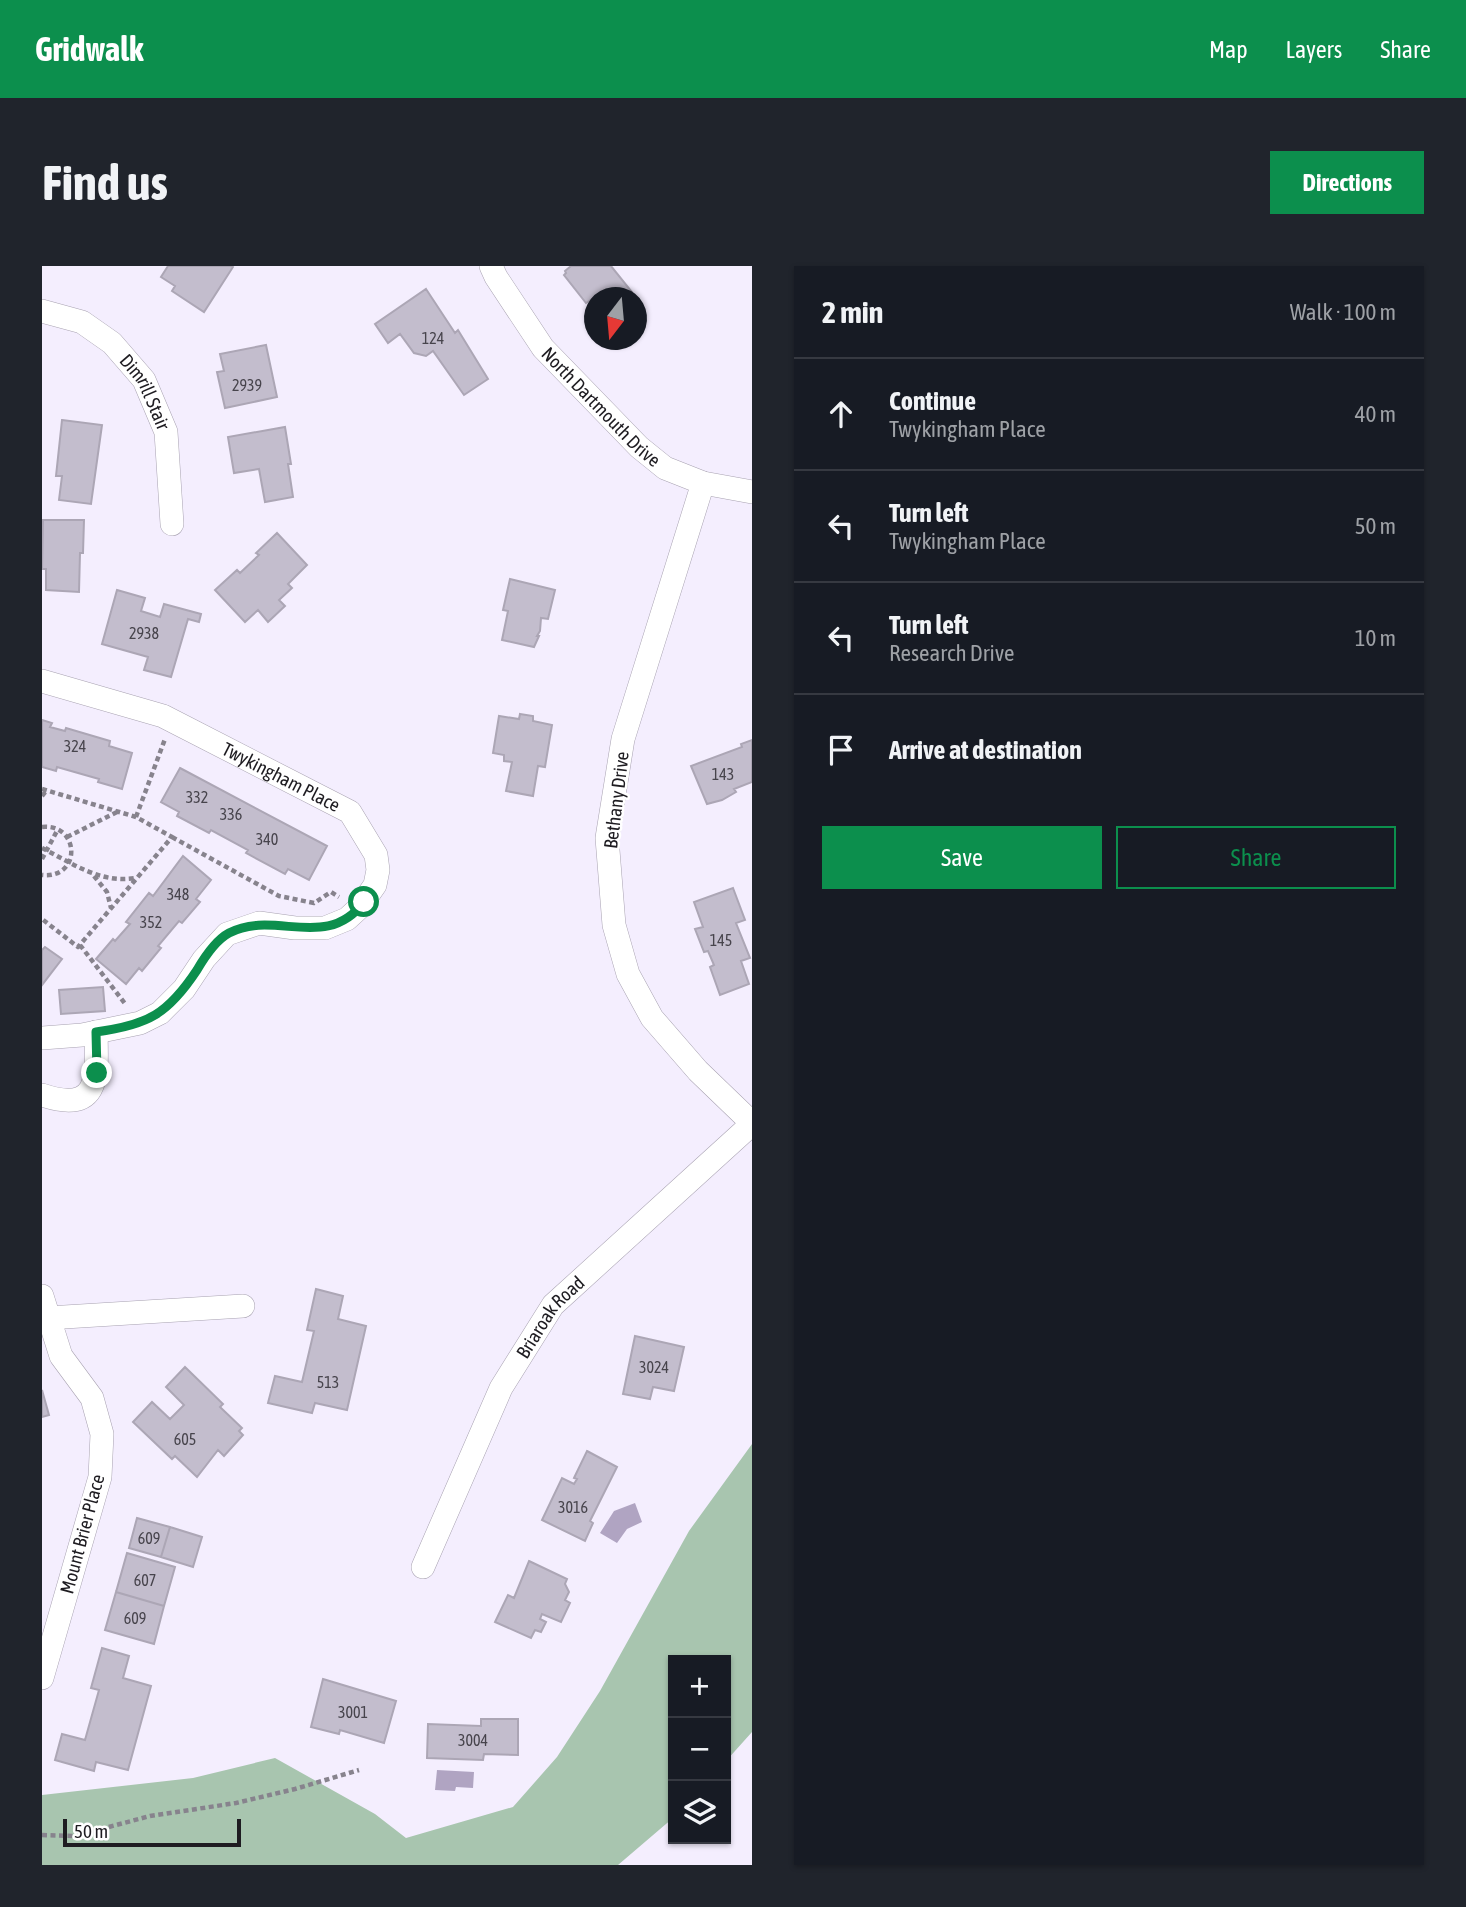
<!DOCTYPE html>
<html lang="en">
<head>
<meta charset="utf-8">
<style>
  :root { --surface:#171b24; --page:#20242c; --text:#f1f3f6; --muted:#9ea1a6; --line:#363941; --accent:#0c8f4d }
  body { margin:0; font-family:"Asap Condensed",sans-serif; background:var(--page); color:var(--text) }
  .controls { position:absolute; right:21px; bottom:21px; display:grid; overflow:hidden; border-radius:0px; box-shadow:0 2px 5px #0004 }
  .controls button { width:63px; height:63px; display:grid; place-items:center; padding:0; border:0; border-bottom:2px solid var(--line); background:var(--surface); color:var(--text); font:35px sans-serif }
  .compass { position:absolute; left:542px; top:21px; width:63px; height:63px; border-radius:50%; background:var(--surface); box-shadow:0 2px 5px #0004; rotate:196deg }
  .scale { position:absolute; left:21px; bottom:18px; width:178px; box-sizing:border-box; padding-left:7px; border:4px solid #1e1c21; border-top:0; font-size:19px; line-height:24px; white-space:nowrap; color:#1e1c21; -webkit-text-stroke:5px #fff; paint-order:stroke }
  .stop { position:absolute; width:21px; height:21px; margin:-16px; border:5px solid #0c8f4d; border-radius:50%; background:#fff }
  .stop.end { background:#0c8f4d; border-color:#fff; box-shadow:0 2px 7px #0008 }
  .list { margin:0; padding:0; list-style:none }
  h2 { display:flex; justify-content:space-between; align-items:center; height:91px; margin:0; padding:0 28px; font-size:30px }
  h2 small { font-size:23px; font-weight:400; color:var(--muted) }
  .list li { display:grid; grid-template-columns:46px 1fr auto; gap:21px; align-items:center; box-sizing:border-box; height:112px; padding:0 28px; border-top:2px solid var(--line) }
  .list b { display:block; font-size:26px; white-space:nowrap }
  .list p { margin:0; font-size:23px; white-space:nowrap; color:var(--muted) }
  .list em { font-size:23px; font-style:normal; color:var(--muted) }
  .actions { display:flex; gap:14px; padding:21px 28px }
  .actions a { flex:1; padding:16px 0; border:2px solid var(--accent); border-radius:0px; text-align:center; font-size:24px; color:var(--accent) }
  .actions .main { background:var(--accent); color:#fff }
  .icon { flex:none; width:38px; height:38px; fill:none; stroke:currentColor; stroke-width:2; stroke-linecap:round; stroke-linejoin:round }
  .map { position:relative; flex:none; width:710px; height:1599px; overflow:hidden; border-radius:0px }
  header { display:flex; align-items:center; gap:42px; box-sizing:border-box; height:98px; padding:0 35px; background:var(--accent); color:#fff }
  header strong { font-size:33px }
  nav { display:flex; gap:38px; margin-inline-start:auto; font-size:24px }
  .intro { display:flex; align-items:center; justify-content:space-between; box-sizing:border-box; height:168px; padding:0 42px }
  h1 { margin:0; font-size:49px }
  .button { padding:18px 32px; border-radius:0px; background:var(--accent); color:#fff; font-size:24px; font-weight:700 }
  main { display:flex; gap:42px; padding:0 42px }
  aside { flex:1; background:var(--surface); border-radius:0px; box-shadow:0 2px 5px #0004 }
  .map>svg:first-child { display:block }
  .forest { fill:#a8c5af }
  .water { fill:#b0a4c2 }
  .building { fill:#c3bdcd; stroke:#aca6b5; stroke-width:2 }
  .lines { fill:none; stroke-linecap:round; stroke-linejoin:round }
  .minor-casing { stroke:#a8a2b1; stroke-width:24 }
  .path { stroke:#87838d; stroke-width:4.5; stroke-dasharray:5 3.5; stroke-linecap:butt }
  .minor { stroke:#fff; stroke-width:23 }
  .route { stroke:#0c8f4d; stroke-width:9 }
  .labels { text-anchor:middle; dominant-baseline:central; stroke-width:5; stroke-linejoin:round; paint-order:stroke }
  .number-label { font-size:16px; fill:#47444c }
  .street-label { font-size:19px; fill:#1e1c21; stroke:#fff }
</style>
</head>
<body>
<header>
<strong>Gridwalk</strong>
<nav><a>Map</a><a>Layers</a><a>Share</a></nav>
</header>
<div class="intro"><h1>Find us</h1><a class="button">Directions</a></div>
<main>
<div class="map">
<svg width="710" height="1599" viewBox="0 0 710 1599">
  <rect width="100%" height="100%" fill="#f4eefe"/>
  <path class="forest" d="M710 1178V1466L684 1495V1394H631V1552L576 1599H0V1529L151 1512 233 1492 333 1548 364 1572 471 1541 515 1491 558 1425 647 1265Z"/>
  <path class="water" d="M593 1237 600 1256 585 1263 575 1277 558 1267 572 1245Z
    M395 1504 432 1506 431 1522 414 1521 413 1525 393 1524Z"/>
  <path class="building" d="M126 0H190L191 1 162 46 130 25 133 20 119 11Z
    M529 0H569L590 26 583 32H552L544 37 522 9 524 7 523 5Z
    M384 23 413 67 416 64 446 113 422 129 391 85 384 90 372 87 358 68 346 77 333 58Z
    M224 79 235 131 183 142 175 106 182 105 178 88Z
    M20 154 60 159 49 238 17 234 20 210H14Z
    M243 161 249 198H246L251 231 223 236 217 203 192 207 186 171Z
    M1 254H42L41 287H38L37 326 4 324V303H0Z
    M235 267 265 299 246 318 250 322 237 334 243 340 226 356 216 344 203 356 173 324 195 304 198 307 217 289 214 287Z
    M468 313 513 324 506 353 499 352 498 365 495 370H497L492 381 460 374 466 345 461 344Z
    M75 324 103 332 99 345 118 351 122 338 159 348 157 356 146 353 129 411 102 404 106 391 60 378Z
    M478 448 491 450V455L510 459 503 501 496 500 491 530 464 525 470 496 462 495V489L451 487 457 450 477 453Z
    M0 454 10 457 8 461 23 465 24 462 68 475 67 480 90 487 80 523 56 516 57 513 15 501 14 505 0 501Z
    M710 474V516L692 523 694 526 680 534 665 538 649 500 700 481 699 478Z
    M138 502 285 580 267 614 246 603 243 608 204 587 206 584 169 564 167 567 135 550 137 546 119 536Z
    M141 590 169 614 154 633 158 636 140 657 137 655 116 680 119 682 100 705 97 702 84 718 54 693 71 673 73 675 88 658 84 656 107 627 111 630Z
    M691 622 703 654 694 657 708 692 699 695 707 718 678 729 668 701 672 699 666 685 662 686 653 663 661 661 652 636Z
    M3 681 20 693 0 719V684Z
    M61 721 63 745 19 748 17 724Z
    M274 1023 301 1030 296 1053 324 1060 305 1144 273 1137 270 1147 226 1137 233 1110 260 1116 272 1065 265 1064Z
    M593 1070 642 1081 632 1125 611 1121 608 1133 581 1128Z
    M143 1101 181 1138 178 1141 200 1162 197 1165 201 1169 182 1190 176 1184 155 1211 133 1190 130 1193 91 1156 110 1136 128 1153 142 1139 124 1121Z
    M0 1124 7 1149 0 1151Z
    M545 1185 575 1201 548 1255 551 1257 543 1275 500 1254 520 1212 532 1218 535 1213 532 1212Z
    M95 1252 128 1261 119 1291 87 1282Z
    M128 1261 160 1271 151 1301 119 1291Z
    M85 1287 133 1301 122 1340 74 1326Z
    M487 1295 525 1313 523 1318 527 1326 523 1334 528 1337 519 1356 500 1348 498 1353 504 1356 499 1366 493 1364 489 1372 453 1356 466 1329 472 1332Z
    M74 1326 122 1340 112 1378 63 1364Z
    M60 1382 87 1390 81 1412 109 1420 86 1504 54 1496 52 1505 13 1494 20 1468 43 1474 57 1424 49 1422Z
    M281 1413 354 1435 342 1477 298 1464 297 1468 269 1461Z
    M439 1453H476V1489L442 1488 441 1494 385 1492 386 1458 439 1460Z"/>
  <g class="lines">
    <defs>
      <g id="minor">
        <path id="s1" d="M449 0 454 11 501 82 597 181 623 202 661 217 710 226"/>
        <path id="s2" d="M0 45 40 56 70 77 102 114 124 166 130 258"/>
        <path d="M661 217 581 473 565 572 572 659 586 708 610 752 656 805 710 857"/>
        <path id="s3" d="M0 415 121 450 308 546 334 589 336 604 333 619 317 642 305 653 283 662H253L217 657 185 668 162 693 142 723 118 747 98 757 40 769 0 772"/>
        <path d="M0 829C59 849 55 809 54 766"/>
        <path d="M0 1030 19 1090 50 1132 60 1168 58 1211 0 1412"/>
        <path d="M6 1052 201 1040"/>
        <path id="s4" d="M381 1301 459 1122 511 1039 710 858"/>
      </g>
    </defs>
    <use href="#minor" class="minor-casing"/>
    <path class="path" d="M0 523 94 551 130 571 36 681 0 653
      M0 530 5 524
      M94 551 123 473
      M0 561C38 557 40 613 0 609
      M25 571 75 546
      M130 571 237 630 272 637 289 626 297 631
      M0 582C30 597 58 618 94 612
      M0 593 16 563
      M52 610 65 626 69 642
      M38 679 84 739
      M0 1569 33 1570 108 1550 194 1537 253 1523 317 1504"/>
    <use href="#minor" class="minor"/>
  </g>
  <g class="lines">
    <path class="route" d="M55 807 54 766C106 759 126 748 155 704 162 692 174 674 187 667 233 643 284 686 322 636"/>
  </g>
  <g class="labels">
    <g class="number-label">
      <text x="391" y="72">124</text>
      <text x="205" y="119">2939</text>
      <text x="102" y="367">2938</text>
      <text x="33" y="480">324</text>
      <text x="681" y="508">143</text>
      <text x="155" y="531">332</text>
      <text x="189" y="548">336</text>
      <text x="225" y="573">340</text>
      <text x="136" y="628">348</text>
      <text x="109" y="656">352</text>
      <text x="679" y="674">145</text>
      <text x="612" y="1101">3024</text>
      <text x="286" y="1116">513</text>
      <text x="143" y="1173">605</text>
      <text x="531" y="1241">3016</text>
      <text x="107" y="1272">609</text>
      <text x="103" y="1314">607</text>
      <text x="93" y="1352">609</text>
      <text x="311" y="1446">3001</text>
      <text x="431" y="1474">3004</text>
    </g>
    <g class="street-label">
      <text stroke="none"><textPath href="#s2" startOffset="138">Dimrill Stair</textPath></text>
      <text stroke="none"><textPath href="#s1" startOffset="180">North Dartmouth Drive</textPath></text>
      <text stroke="none"><textPath href="#s3" startOffset="259">Twykingham Place</textPath></text>
      <text transform="translate(574 534) rotate(-83)">Bethany Drive</text>
      <text stroke="none"><textPath href="#s4" startOffset="282">Briaroak Road</textPath></text>
      <text transform="translate(40 1268) rotate(-75)">Mount Brier Place</text>
    </g>
  </g>
</svg>
<div class="controls">
<button>+</button>
<button>−</button>
<button><svg class="icon" aria-label="layers" viewBox="0 0 24 24"><path d="M12 4l9 5-9 5-9-5zM3 14l9 5 9-5"/></svg></button>
</div>
<svg class="compass" viewBox="-18 -18 36 36"><path d="M0-13l5 13h-10z" fill="#e53935"/><path d="M0 13l5-13h-10z" fill="#9ea1a6"/></svg>
<div class="scale">50 m</div>
<div class="stop" style="left:322px;top:636px"></div>
<div class="stop end" style="left:55px;top:807px"></div>
</div>
<aside>
<h2>2 min<small>Walk · 100 m</small></h2>
<ul class="list">
<li><svg class="icon" aria-label="ahead" viewBox="0 0 24 24"><path d="M12 20V5M6 11l6-6 6 6"/></svg><div><b>Continue</b><p>Twykingham Place</p></div><em>40 m</em></li>
<li><svg class="icon" aria-label="left" viewBox="0 0 24 24"><path d="M17 20v-9H6M10 6l-5 5 5 5"/></svg><div><b>Turn left</b><p>Twykingham Place</p></div><em>50 m</em></li>
<li><svg class="icon" aria-label="left" viewBox="0 0 24 24"><path d="M17 20v-9H6M10 6l-5 5 5 5"/></svg><div><b>Turn left</b><p>Research Drive</p></div><em>10 m</em></li>
<li><svg class="icon" aria-label="arrive" viewBox="0 0 24 24"><path d="M6 21V4h12l-3 4 3 4H6"/></svg><div><b>Arrive at destination</b></div></li>
</ul>
<div class="actions"><a class="main">Save</a><a>Share</a></div>
</aside>
</main>
</body>
</html>
